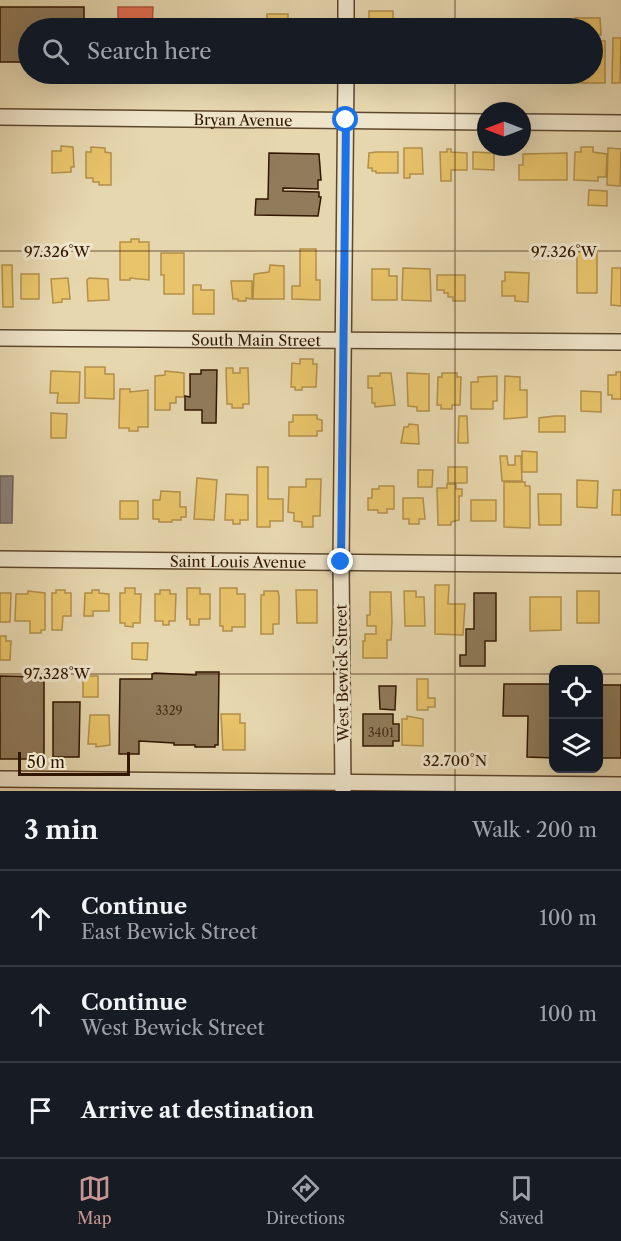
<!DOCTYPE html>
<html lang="en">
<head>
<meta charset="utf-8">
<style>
  :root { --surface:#171b24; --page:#20242c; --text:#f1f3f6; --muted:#9ea1a6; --line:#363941; --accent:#c59692 }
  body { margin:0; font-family:"Libre Caslon Text",serif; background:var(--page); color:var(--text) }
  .controls { position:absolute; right:18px; bottom:18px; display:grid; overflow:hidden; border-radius:12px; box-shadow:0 6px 24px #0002 }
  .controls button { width:54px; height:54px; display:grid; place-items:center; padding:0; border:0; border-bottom:2px solid var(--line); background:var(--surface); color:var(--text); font:30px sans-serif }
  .compass { position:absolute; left:477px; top:102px; width:54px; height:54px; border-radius:50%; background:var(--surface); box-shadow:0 6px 24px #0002; rotate:270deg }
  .scale { position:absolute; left:18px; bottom:15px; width:112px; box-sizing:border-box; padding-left:6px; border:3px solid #321700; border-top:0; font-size:16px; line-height:21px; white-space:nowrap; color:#321700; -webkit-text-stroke:4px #efe5cb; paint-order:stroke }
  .stop { position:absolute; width:18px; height:18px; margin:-14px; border:4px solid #1a73e8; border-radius:50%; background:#fff }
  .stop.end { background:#1a73e8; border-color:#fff; box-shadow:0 2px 6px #0008 }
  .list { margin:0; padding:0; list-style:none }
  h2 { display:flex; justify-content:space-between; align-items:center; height:78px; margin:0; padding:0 24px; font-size:26px }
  h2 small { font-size:20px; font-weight:400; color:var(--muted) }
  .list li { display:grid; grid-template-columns:39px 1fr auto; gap:18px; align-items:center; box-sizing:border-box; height:96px; padding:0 24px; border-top:2px solid var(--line) }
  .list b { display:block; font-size:22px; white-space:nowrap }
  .list p { margin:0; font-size:20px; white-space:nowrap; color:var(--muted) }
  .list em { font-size:20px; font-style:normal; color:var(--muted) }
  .icon { flex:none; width:33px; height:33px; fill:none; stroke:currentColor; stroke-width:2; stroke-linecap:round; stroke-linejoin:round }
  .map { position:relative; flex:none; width:621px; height:791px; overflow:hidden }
  .search { position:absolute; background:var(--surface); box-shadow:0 6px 24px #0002; left:18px; right:18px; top:18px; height:66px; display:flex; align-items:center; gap:15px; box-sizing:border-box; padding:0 21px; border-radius:33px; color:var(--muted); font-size:22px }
  .sheet { height:366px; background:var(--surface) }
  nav { display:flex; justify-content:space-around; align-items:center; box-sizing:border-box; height:84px; border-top:2px solid var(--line); background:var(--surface); font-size:16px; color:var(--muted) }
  nav a { display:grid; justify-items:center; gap:3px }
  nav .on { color:var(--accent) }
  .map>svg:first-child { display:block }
  .homes { fill:#e9c46a; stroke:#b2904a; stroke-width:1.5 }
  .shops { fill:#e76f51; stroke:#b15539; stroke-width:1.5 }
  .industry { fill:#8a817c; stroke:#706157; stroke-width:1.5 }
  .building { fill:#907b5b; stroke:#321700; stroke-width:1.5 }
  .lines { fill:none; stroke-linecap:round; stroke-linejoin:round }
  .minor-casing { stroke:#5f472c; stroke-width:18 }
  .minor { stroke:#efe5cb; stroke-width:15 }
  .route { stroke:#1a73e8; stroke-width:8 }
  .ticks { fill:none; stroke:#321700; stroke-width:1.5; stroke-opacity:0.45 }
  .labels { text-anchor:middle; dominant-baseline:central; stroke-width:6; stroke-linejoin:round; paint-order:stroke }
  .number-label { font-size:12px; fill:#4a3017 }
  .street-label { font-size:15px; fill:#321700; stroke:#efe5cb }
  .ticks-label { font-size:15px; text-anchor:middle; fill:#321700; stroke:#efe5cb; stroke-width:6; stroke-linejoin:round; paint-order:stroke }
</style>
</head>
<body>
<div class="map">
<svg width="621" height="791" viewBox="0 0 621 791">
  <rect width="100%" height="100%" fill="#e7d7af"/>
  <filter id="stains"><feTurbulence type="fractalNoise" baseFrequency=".00333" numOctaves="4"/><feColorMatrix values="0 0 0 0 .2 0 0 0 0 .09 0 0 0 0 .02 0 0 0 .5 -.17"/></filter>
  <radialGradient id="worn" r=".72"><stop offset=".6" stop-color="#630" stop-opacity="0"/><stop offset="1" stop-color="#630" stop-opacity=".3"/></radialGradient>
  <path class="homes" d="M369 11H393V21H388V28H369Z
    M267 14H288V28H267Z
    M575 18H600L601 35H592V28H575Z
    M613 38H621L620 83H612Z
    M592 41H605V83H578V74H592Z
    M193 74H218V77H210V81H201V77H193Z
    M223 74H251V79H243V82H230V78H223Z
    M258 74H285V79L258 78Z
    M299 74H320V80L298 79Z
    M439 74H468V79H446V75H439Z
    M472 74H501V79L472 80Z
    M505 74H534V79H520V76H505Z
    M547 74H569V79H547Z
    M61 146 73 147 74 167H71V172L52 173V151H61Z
    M91 147 105 148V152L111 153V185H99V182H93V178H86V152H91Z
    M581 147H593V152L607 154 606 177H598V181L574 180 575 152H581Z
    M404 148H422L423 174H410V178H404Z
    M608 148 621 149 620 186 607 185Z
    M447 149H451V152L467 153V170H451V181H441L440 152H447Z
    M376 152H398V173H376V171H372V168H368L369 153Z
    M473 152 494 153V170L473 169Z
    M567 153V180H519V165H523V154Z
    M589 190 607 191V206L588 205Z
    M131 239H139V242H149V280L130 278V280H120V242H131Z
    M300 249H316V280H320V300L292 299V286H300Z
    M577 252H597V293H577Z
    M161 253H184V294H164V275H161Z
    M2 265H12L13 307H3Z
    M270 265 284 266V299H253L254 274 269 272Z
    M403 268 430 269 431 301 402 300Z
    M612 268H621V306L611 305Z
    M372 269H389V276H397V300H372Z
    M505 272 529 273 528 302 515 301V296H502V281H505Z
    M21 274H39V299H21Z
    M437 275H465V301H453V297H448V293H444V290H437Z
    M68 278 70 299H62V302L53 303 51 279Z
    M89 278 108 279 109 300 88 301 87 280Z
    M231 281H252V299L246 298V301H238V299H233Z
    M193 285H201V290H214V314H193Z
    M300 359H313V364H317L316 387H302V390H295V387H291L292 363 300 364Z
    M85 367H105V374H114V399L85 398Z
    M226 368H233V373H240V368H248L249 404H243V408H232V404H227Z
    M51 371 80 372 79 403H57L58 393H50Z
    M165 371 184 373V397H176V403H170V410H155V376L165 375Z
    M616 372H621V399H612V395H608V375H616Z
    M380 373H391L395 405 375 407V403H372V388H368V376H380Z
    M407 373 429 374V411H417V407L408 406Z
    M442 373H457V377H461L460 405H452V409H441V405H437L438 377H442Z
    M497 376V401H493V409H471V382H478V377Z
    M505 376 520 377V390H527V417L504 419Z
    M120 389H130V392L148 390V427H138V431H129V428H119Z
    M581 391 601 392V412L581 411Z
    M51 413 67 414 66 438H51Z
    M293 415H317V419L322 420V431H317V436H289V422H293Z
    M459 416H467L468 443H458Z
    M554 416H565V432H539V418Z
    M409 424 418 425 419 444 401 443 404 427H408Z
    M522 451 537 452V472H522Z
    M500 456H507L508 465H515V456H521L522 481H502Z
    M257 467H268V499H283V521H270V527H257Z
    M448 467H467V483H448Z
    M418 470H433L432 487H418Z
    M197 478 217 480 214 520 194 519Z
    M306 479H321L320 516H313V527H302V522L294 521V513L288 512 289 487H306Z
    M577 480 598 481 597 508 577 507Z
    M504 482H525V486H530V528L504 527Z
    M447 484H456V489H462V496H459V520L451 522V525H438L437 488H447Z
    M379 486H394V509H387V513H378V510H368V498H372V489H379Z
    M613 490H621V515H612Z
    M161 491 180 492V507H186V517H181V520H172V522H159V519H153V500H160Z
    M226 494 248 495V520H240V524H233V520H225Z
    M538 494H561V525H539Z
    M403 498H423L425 519H419V524H409V519H403Z
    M471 500H496V521H471Z
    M120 501H138V519H120Z
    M435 585H449L448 604H465L463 635 435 634Z
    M125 588H135V594H141L140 623H133V627L125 626V623H120V593H125Z
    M187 588H200V594H210V619H199V625H190V619H187Z
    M220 588H237V594H245V627H232V631H223V626H220Z
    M56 590H65V593H71V616H63L62 630H52V593H56Z
    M92 590H99V593L109 594V611H93V616H84L85 593H92Z
    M160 590H170V594H176L175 621H169V625H163V621H155V594H160Z
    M296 590H317V623H297Z
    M28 591 45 593V630H41V633H30V621H15L16 594H28Z
    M264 591H278L279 596V624H273V634H261V595H264Z
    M404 591H416V597H424L425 626H405Z
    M577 591H599V623H577Z
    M370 592H391L392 622 391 640H387V658H363V641H365V634H376V626H367V615H370Z
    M0 593H11L10 622H0Z
    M530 597H561V630L530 631Z
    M0 636H6V641H11L10 660H0Z
    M132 643H148L147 660 132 659Z
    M83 676H98V697H83Z
    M417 679H428V698H435V707H428V710H417Z
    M221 714H240V723H245V750H223Z
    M90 715H109L110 745 96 747V744H88Z
    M407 716 423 719V746L402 745V719H407Z"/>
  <path class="shops" d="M118 7H153L152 28H118Z"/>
  <path class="industry" d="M0 476H13L12 523H0Z"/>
  <path class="building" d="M0 7H84V28H28V62H0Z
    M269 153 319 154 321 180H318V189L283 188V191L319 192V197H321L318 216 255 215 256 199H268Z
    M201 370H217L216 423H202V410H185V396L190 397V374H201Z
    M474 593H496V641H485V666H460V655H466V629H474Z
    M196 672H219L218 745H215V747H195V745H174V743L139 741V754H119L120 679H152V674L155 673 196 675Z
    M0 676 44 677V759H0Z
    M504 684H554V758L527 757 528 716H503Z
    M598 685H621V758H598Z
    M379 686H396L395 710 380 709Z
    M53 702H80L79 757H53Z
    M363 714H393V724H399V741H393V746H363Z"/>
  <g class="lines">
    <defs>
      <g id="minor">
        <path d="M346 28V0"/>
        <path id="s1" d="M0 117 486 122"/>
        <path d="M522 122 621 123"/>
        <path id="s2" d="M0 338 621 342"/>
        <path id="s3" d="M0 559 621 565"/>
        <path d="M0 779 621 785"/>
        <path d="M343 791 341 562 346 74"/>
      </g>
    </defs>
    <use href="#minor" class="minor-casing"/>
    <use href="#minor" class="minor"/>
  </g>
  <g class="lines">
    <path class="route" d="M341 562 346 120"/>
  </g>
  <path class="ticks" d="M455 0V28M455 74V791M0 251H621M0 674H554M598 674H621"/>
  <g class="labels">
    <g class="number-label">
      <text x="169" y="710">3329</text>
      <text x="381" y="732">3401</text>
    </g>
    <g class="street-label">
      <text stroke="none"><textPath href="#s1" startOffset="243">Bryan Avenue</textPath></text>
      <text stroke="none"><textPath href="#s2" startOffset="256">South Main Street</textPath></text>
      <text stroke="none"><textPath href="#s3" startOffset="238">Saint Louis Avenue</textPath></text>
      <text transform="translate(342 673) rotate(-91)">West Bewick Street</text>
    </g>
  </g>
  <g class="ticks-label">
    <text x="564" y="257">97.326°W</text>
    <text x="57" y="257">97.326°W</text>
    <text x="57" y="679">97.328°W</text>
    <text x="455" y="766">32.700°N</text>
  </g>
  <rect width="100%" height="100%" filter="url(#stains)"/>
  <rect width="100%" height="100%" fill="url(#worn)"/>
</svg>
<div class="controls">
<button><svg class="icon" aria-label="locate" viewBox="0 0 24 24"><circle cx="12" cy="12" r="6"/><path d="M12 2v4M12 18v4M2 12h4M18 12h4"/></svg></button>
<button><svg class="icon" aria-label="layers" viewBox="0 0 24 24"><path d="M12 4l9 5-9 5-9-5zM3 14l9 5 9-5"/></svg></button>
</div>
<svg class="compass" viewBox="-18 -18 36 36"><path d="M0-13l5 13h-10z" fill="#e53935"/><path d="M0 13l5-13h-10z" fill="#9ea1a6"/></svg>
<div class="scale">50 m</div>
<div class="stop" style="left:346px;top:120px"></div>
<div class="stop end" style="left:341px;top:562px"></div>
<div class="search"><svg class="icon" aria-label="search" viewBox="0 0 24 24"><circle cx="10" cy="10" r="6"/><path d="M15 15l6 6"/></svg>Search here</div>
</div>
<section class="sheet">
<h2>3 min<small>Walk · 200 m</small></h2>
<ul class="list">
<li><svg class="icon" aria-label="ahead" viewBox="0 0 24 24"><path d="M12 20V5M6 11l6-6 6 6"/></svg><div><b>Continue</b><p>East Bewick Street</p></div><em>100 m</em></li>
<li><svg class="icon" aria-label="ahead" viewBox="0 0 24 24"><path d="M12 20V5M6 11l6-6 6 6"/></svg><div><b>Continue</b><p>West Bewick Street</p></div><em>100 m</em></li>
<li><svg class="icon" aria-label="arrive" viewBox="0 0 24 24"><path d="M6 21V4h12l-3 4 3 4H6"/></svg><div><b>Arrive at destination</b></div></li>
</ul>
</section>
<nav>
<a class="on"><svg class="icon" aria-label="map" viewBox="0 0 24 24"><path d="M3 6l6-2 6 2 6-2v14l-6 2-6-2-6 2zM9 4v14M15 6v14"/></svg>Map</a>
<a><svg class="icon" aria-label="directions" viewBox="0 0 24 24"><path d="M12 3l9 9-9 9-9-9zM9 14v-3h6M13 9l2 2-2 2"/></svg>Directions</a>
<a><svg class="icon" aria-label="saved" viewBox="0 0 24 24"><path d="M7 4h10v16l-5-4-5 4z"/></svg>Saved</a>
</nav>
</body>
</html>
